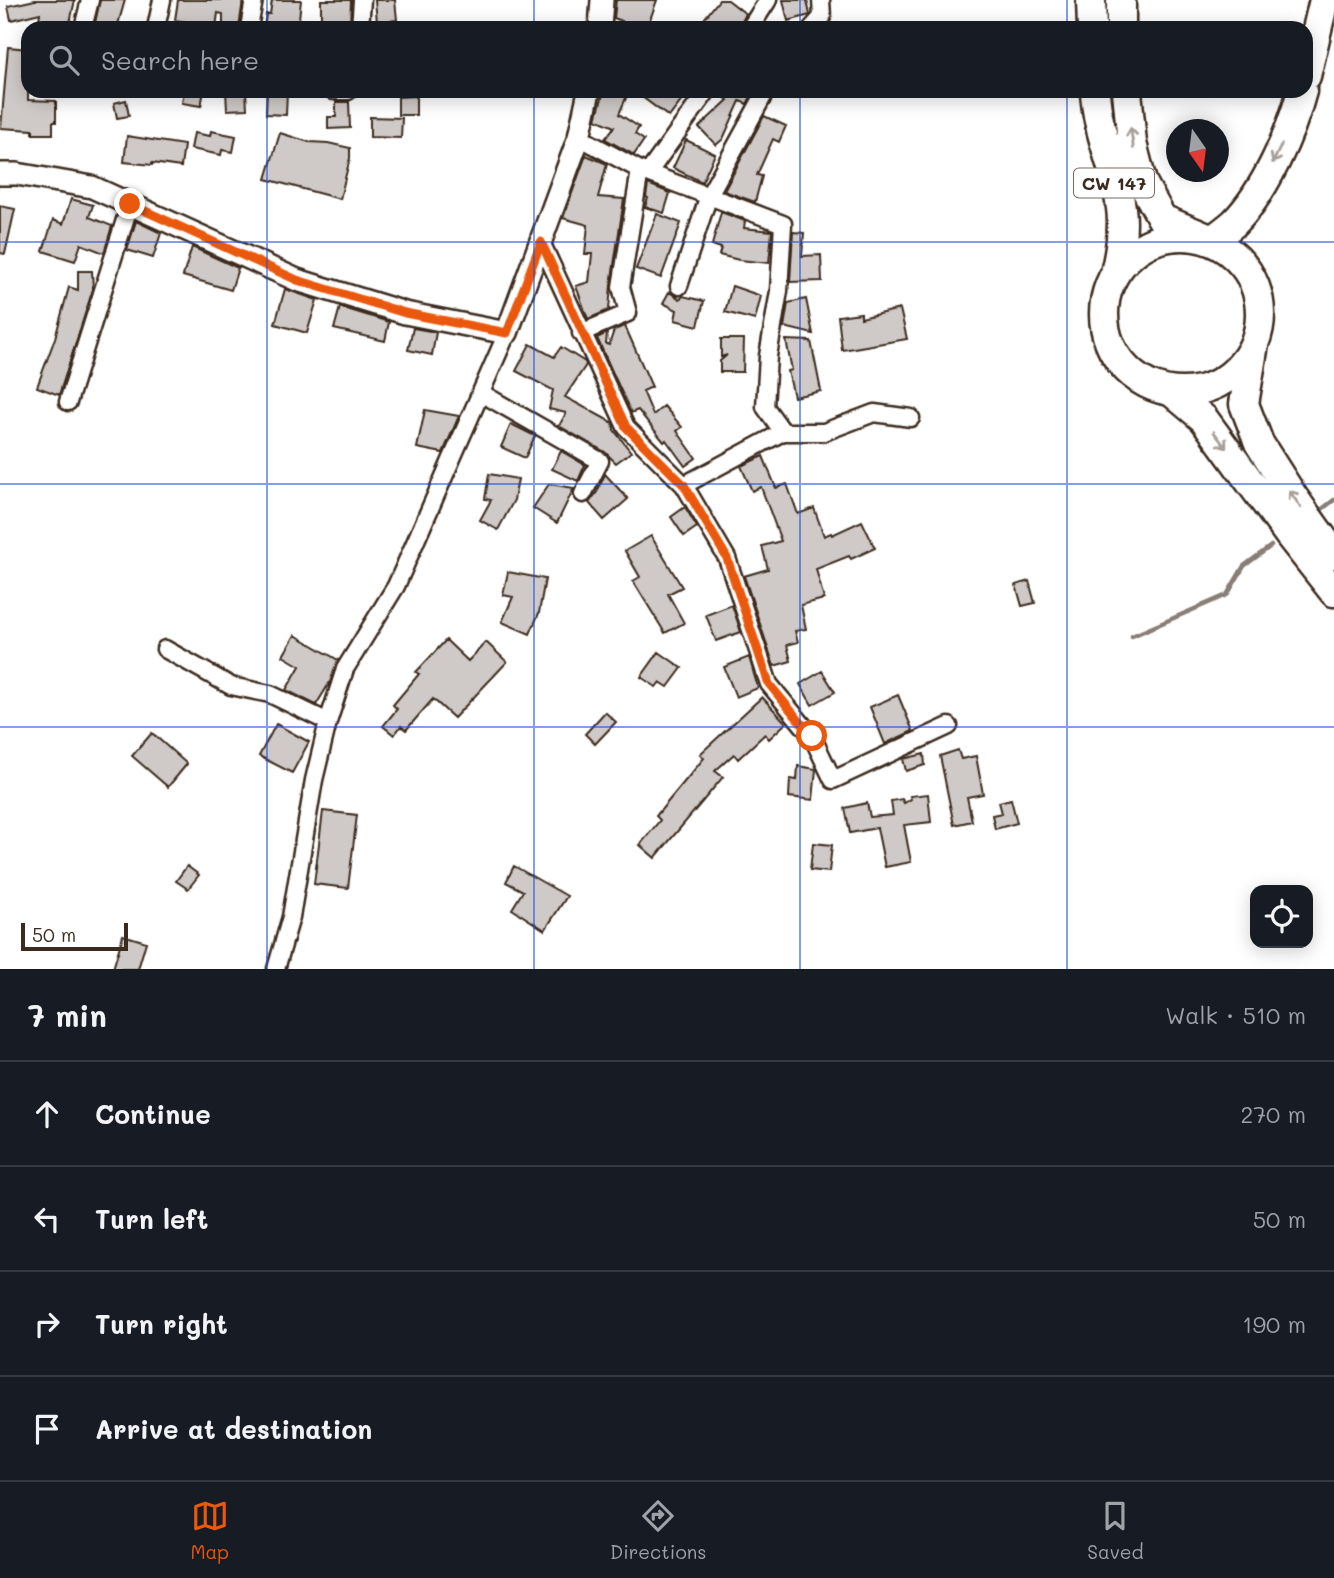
<!DOCTYPE html>
<html lang="en">
<head>
<meta charset="utf-8">
<style>
  :root { --surface:#171b24; --page:#242831; --text:#f1f3f6; --muted:#9ea1a6; --line:#363941; --accent:#ea580c }
  body { margin:0; font-family:Mali,sans-serif; background:var(--page); color:var(--text) }
  .controls { position:absolute; right:21px; bottom:21px; display:grid; overflow:hidden; border-radius:14px; box-shadow:0 4px 18px #0003 }
  .controls button { width:63px; height:63px; display:grid; place-items:center; padding:0; border:0; border-bottom:2px solid var(--line); background:var(--surface); color:var(--text); font:35px sans-serif }
  .compass { position:absolute; left:1166px; top:119px; width:63px; height:63px; border-radius:50%; background:var(--surface); box-shadow:0 4px 18px #0003; rotate:166deg }
  .scale { position:absolute; left:21px; bottom:18px; width:107px; box-sizing:border-box; padding-left:7px; border:4px solid #3b2a1e; border-top:0; font-size:19px; line-height:24px; white-space:nowrap; color:#3b2a1e; -webkit-text-stroke:5px #fff; paint-order:stroke }
  .stop { position:absolute; width:21px; height:21px; margin:-16px; border:5px solid #ea580c; border-radius:50%; background:#fff }
  .stop.end { background:#ea580c; border-color:#fff; box-shadow:0 2px 7px #0008 }
  .list { margin:0; padding:0; list-style:none }
  h2 { display:flex; justify-content:space-between; align-items:center; height:91px; margin:0; padding:0 28px; font-size:30px }
  h2 small { font-size:23px; font-weight:400; color:var(--muted) }
  .list li { display:grid; grid-template-columns:46px 1fr auto; gap:21px; align-items:center; box-sizing:border-box; height:105px; padding:0 28px; border-top:2px solid var(--line) }
  .list b { display:block; font-size:26px; white-space:nowrap }
  .list em { font-size:23px; font-style:normal; color:var(--muted) }
  .icon { flex:none; width:38px; height:38px; fill:none; stroke:currentColor; stroke-width:2; stroke-linecap:round; stroke-linejoin:round }
  .map { position:relative; flex:none; width:1334px; height:969px; overflow:hidden }
  .search { position:absolute; background:var(--surface); box-shadow:0 4px 18px #0003; left:21px; right:21px; top:21px; height:77px; display:flex; align-items:center; gap:18px; box-sizing:border-box; padding:0 24px; border-radius:21px; color:var(--muted); font-size:26px }
  .sheet { height:511px; background:var(--surface) }
  nav { display:flex; justify-content:space-around; align-items:center; box-sizing:border-box; height:98px; border-top:2px solid var(--line); background:var(--surface); font-size:19px; color:var(--muted) }
  nav a { display:grid; justify-items:center; gap:4px }
  nav .on { color:var(--accent) }
  .map>svg:first-child { display:block }
  .lines { fill:none; stroke-linecap:round; stroke-linejoin:round }
  .stream { stroke:#887e77; stroke-width:4.5 }
  .building { fill:#cfcac7; stroke:#3b2a1e; stroke-width:2 }
  .street-casing { stroke:#3b2a1e; stroke-width:21 }
  .secondary-casing { stroke:#3b2a1e; stroke-width:26 }
  .highway-casing { stroke:#3b2a1e; stroke-width:33 }
  .street { stroke:#fff; stroke-width:16 }
  .secondary { stroke:#fff; stroke-width:21 }
  .highway { stroke:#fff; stroke-width:28 }
  .oneway { stroke:#a79f9a }
  .route { stroke:#ea580c; stroke-width:9 }
  .grid { fill:none; stroke:#1d4ed8; stroke-width:2; stroke-opacity:0.55 }
  .labels { text-anchor:middle; dominant-baseline:central; stroke-width:7; stroke-linejoin:round; paint-order:stroke }
  .shield { fill:#fff; stroke:#766a62; stroke-width:2 }
  .shield-label { font-size:18px; font-weight:bold; fill:#3b2a1e }
</style>
</head>
<body>
<div class="map">
<svg width="1334" height="969" viewBox="0 0 1334 969">
  <rect width="100%" height="100%" fill="#fff"/>
  <filter id="ink" filterUnits="userSpaceOnUse"><feTurbulence type="fractalNoise" baseFrequency=".0143" numOctaves="2"/><feDisplacementMap in="SourceGraphic" scale="14" xChannelSelector="R" yChannelSelector="G"/><feConvolveMatrix kernelMatrix="1 2 1 2 8 2 1 2 1" color-interpolation-filters="sRGB"/></filter>
  <g filter="url(#ink)">
    <g class="lines">
      <path class="stream" d="M1317 513 1334 500
        M1132 636 1227 595 1244 566 1271 546"/>
    </g>
    <path class="building" d="M35 0H75L69 27 39 21 40 13 11 20 8 6Z
      M100 0H125L117 28 95 23Z
      M178 0H243L239 28H223V14L218 13 216 27 175 20Z
      M272 0H301L298 28H264L266 14H270Z
      M321 0H351L350 26 329 28V24H321Z
      M375 0H395L397 20 377 22Z
      M616 0H657L647 28H618L622 21 614 18Z
      M719 0H728L746 14 740 25 738 28H697Z
      M783 0H807L810 15 788 21Z
      M8 47 28 49V100L56 101V122H53V134H33V130L1 128Z
      M184 91H204L201 106 182 103Z
      M226 91H246L247 109 227 110Z
      M267 91H287L286 115 266 114Z
      M604 91H629L619 114 639 127 635 134 644 140 634 155 605 139 614 127 596 119Z
      M634 91H689L669 117Z
      M717 91H754L747 104 740 101 723 139 716 145 699 127 728 100Z
      M416 96V115H398V97Z
      M126 100 129 116 117 118 114 103Z
      M336 102H349L350 128 328 129V117H336Z
      M764 116 786 126 779 142 773 139 757 175 762 176 755 202 724 191Z
      M370 117 402 118 401 138 370 137Z
      M211 131 236 136 233 152 222 150 221 155 191 149 194 133 210 136Z
      M280 133 309 142 328 143 350 148V158L340 199 266 179Z
      M127 136 184 145 181 167 152 163V165L124 162Z
      M686 140 715 154 702 182 673 168Z
      M586 155 607 164 598 197 624 199 611 285 609 310 588 319 576 286 589 282 592 254H585L588 225 563 218Z
      M648 184 670 193 664 213 645 207 648 198 646 197Z
      M71 199 93 205 89 217 112 226 104 253 81 244 75 261 43 251 53 220 63 224Z
      M0 206 15 209 5 254 0 253Z
      M721 212 745 221 744 228 772 231 769 263 739 260 719 255 721 248 712 245Z
      M657 214 681 223 661 278 636 269Z
      M136 221 161 233 153 258 127 250Z
      M793 232 804 233 802 256 821 255 822 281 790 282Z
      M192 247 238 268 231 290 183 276Z
      M78 271H92L93 289 59 395 37 387 55 338 69 287 78 290Z
      M732 286 761 296 755 320 725 312Z
      M285 289 317 300 307 333 275 324Z
      M669 292 680 299 683 296 704 301 698 326 675 320 677 310 663 303Z
      M806 299 813 334 784 327 788 303Z
      M340 307 389 322 385 341 334 329Z
      M900 309 907 339 842 350 838 316 861 313V318Z
      M625 326 652 387 643 391 653 415 664 406 682 427 677 431 696 458 685 466 666 440 664 442 638 410 631 413 597 338 607 333 606 344 609 345 614 330Z
      M413 328 436 332 432 355 408 350Z
      M721 339H744L743 372H720V361L727 355 721 357Z
      M786 340 811 341 821 391 794 397 788 371 792 370Z
      M530 344 554 357 561 347 585 362 586 365 565 397 613 423 614 430 631 452 616 463 605 452 559 426 566 413 549 409 553 390 516 371Z
      M425 410 459 416 443 453 417 448Z
      M511 424 535 436 525 458 501 447Z
      M561 451 585 465 578 481 552 469Z
      M763 456 776 488 787 484 798 514 814 508 824 536 831 533 832 535 862 521 875 548 851 559 849 556 816 569 824 599 801 605 806 629 795 631 798 642 787 645 791 661 774 666 744 576 768 569 762 546 781 541 761 487 752 491 741 466Z
      M489 474 518 479 514 500 498 530 480 520 491 500 485 499Z
      M605 474 628 499 604 520 589 503 597 492Z
      M549 484 574 488 557 523 533 508Z
      M685 507 697 527 684 536 671 517Z
      M651 536 682 587 668 594 684 623 665 633 633 581 640 577 625 551Z
      M508 572 545 579 539 613 530 634 502 622 513 597 503 595Z
      M1029 581 1035 603 1022 606 1016 585Z
      M732 605 741 632 716 641 706 615Z
      M295 635 338 660 330 682 316 705 286 690 300 666 283 656Z
      M446 640 468 661 486 642 507 662 454 718 433 699 406 730 401 726 394 735 383 726 397 709 393 705 419 674 416 672Z
      M659 652 682 668 668 687 660 682 656 687 641 677Z
      M749 657 758 688 736 697 724 667Z
      M822 671 835 692 812 705 800 684Z
      M898 695 913 731 885 744 870 707Z
      M762 697 786 723 769 739 765 734 738 759 734 754 715 771 723 777 655 858 640 845 660 820 656 816 704 758 700 754Z
      M605 712 616 722 595 744 585 734Z
      M276 724 309 742 292 773 259 756Z
      M152 733 187 764 168 787 132 756Z
      M958 750 961 759 976 756 983 794 967 797 972 821 954 825 940 756Z
      M924 754 925 765 906 771 903 759Z
      M798 766 816 769 813 800 789 797 790 779 797 780Z
      M928 794 931 822 904 825 911 862 885 867 877 828 850 833 845 808 867 803 870 817 893 815 891 801 902 799 904 803 911 799 910 796Z
      M1011 799 1017 823 995 829 992 815 1002 813 999 802Z
      M323 811 357 815 348 888 314 884Z
      M813 843 832 845 829 872 810 870Z
      M187 866 199 875 188 889 176 881Z
      M514 866 567 896 545 930 512 909 523 891 506 882Z
      M123 935 146 942 138 969H113Z"/>
    <g class="lines">
      <defs>
        <path id="street" d="M83 28 90 0
          M156 28 162 0
          M249 28 254 0
          M360 28 362 0
          M750 28 768 0
          M812 28 822 17 821 0
          M334 91H348
          M579 137 640 170 783 224 779 291 768 356 765 407 783 432
          M648 173 707 91
          M541 242 626 427 684 485 727 558 769 684 812 736 833 780 949 726
          M679 286 709 195 766 91
          M581 333 628 313 621 287 640 170
          M481 393 600 461 583 494
          M68 402 130 204
          M684 485 783 432H824L874 413 911 418
          M165 649 231 686 270 694 328 722
          M276 969 291 917 314 780 328 722 345 669 396 586 507 333"/>
        <path id="secondary" d="M600 28 602 0
          M0 174H17L92 187 297 280 405 313 507 333 579 137 589 91"/>
        <path id="highway" d="M1091 0 1092 28
          M1121 0V28
          M1306 76 1324 0
          M1095 91C1097 133 1116 168 1121 208 1124 229 1120 252 1115 273
          M1127 91 1132 143 1142 182 1162 219 1212 240C1219 235 1227 229 1234 223 1265 192 1291 133 1302 91
          M1104 314a78 78 0 1 1 156 0a78 78 0 1 1-156 0Z
          M1253 350 1244 404 1259 443 1294 498 1334 554
          M1172 392 1204 419 1289 535 1334 592"/>
      </defs>
      <use href="#street" class="street-casing"/>
      <use href="#secondary" class="secondary-casing"/>
      <use href="#highway" class="highway-casing"/>
      <use href="#street" class="street"/>
      <use href="#secondary" class="secondary"/>
      <use href="#highway" class="highway"/>
    </g>
    <defs><path id="oneway-shaft" d="M-6 0H5M1.5-3L5.5 0L1.5 3" fill="none" stroke-width="1.6" stroke-linecap="round" stroke-linejoin="round" transform="scale(1.75)"/></defs>
    <g class="oneway">
      <use href="#oneway-shaft" transform="translate(1132 138) rotate(-98)"/>
      <use href="#oneway-shaft" transform="translate(1277 154) rotate(116)"/>
      <use href="#oneway-shaft" transform="translate(1220 440) rotate(53)"/>
      <use href="#oneway-shaft" transform="translate(1295 499) rotate(-124)"/>
    </g>
  </g>
  <g class="lines" filter="url(#ink)">
    <path class="route" d="M130 204 297 280 405 313 507 333 541 242 626 427 684 485 727 558 769 684 812 736"/>
  </g>
  <path class="grid" d="M267 0V28M534 0V28M800 0V28M1067 0V28M267 91V969M534 91V969M800 91V969M1067 91V969M0 242H1334M0 484H1334M0 727H1334"/>
  <g class="labels">
    <rect class="shield" x="1074" y="168.5" width="80" height="29" rx="5"/>
    <g class="shield-label">
      <text x="1114" y="183">CW 147</text>
    </g>
  </g>
</svg>
<div class="controls">
<button><svg class="icon" aria-label="locate" viewBox="0 0 24 24"><circle cx="12" cy="12" r="6"/><path d="M12 2v4M12 18v4M2 12h4M18 12h4"/></svg></button>
</div>
<svg class="compass" viewBox="-18 -18 36 36"><path d="M0-13l5 13h-10z" fill="#e53935"/><path d="M0 13l5-13h-10z" fill="#9ea1a6"/></svg>
<div class="scale">50 m</div>
<div class="stop" style="left:812px;top:736px"></div>
<div class="stop end" style="left:130px;top:204px"></div>
<div class="search"><svg class="icon" aria-label="search" viewBox="0 0 24 24"><circle cx="10" cy="10" r="6"/><path d="M15 15l6 6"/></svg>Search here</div>
</div>
<section class="sheet">
<h2>7 min<small>Walk · 510 m</small></h2>
<ul class="list">
<li><svg class="icon" aria-label="ahead" viewBox="0 0 24 24"><path d="M12 20V5M6 11l6-6 6 6"/></svg><div><b>Continue</b></div><em>270 m</em></li>
<li><svg class="icon" aria-label="left" viewBox="0 0 24 24"><path d="M17 20v-9H6M10 6l-5 5 5 5"/></svg><div><b>Turn left</b></div><em>50 m</em></li>
<li><svg class="icon" aria-label="right" viewBox="0 0 24 24"><path d="M7 20v-9h11M14 6l5 5-5 5"/></svg><div><b>Turn right</b></div><em>190 m</em></li>
<li><svg class="icon" aria-label="arrive" viewBox="0 0 24 24"><path d="M6 21V4h12l-3 4 3 4H6"/></svg><div><b>Arrive at destination</b></div></li>
</ul>
</section>
<nav>
<a class="on"><svg class="icon" aria-label="map" viewBox="0 0 24 24"><path d="M3 6l6-2 6 2 6-2v14l-6 2-6-2-6 2zM9 4v14M15 6v14"/></svg>Map</a>
<a><svg class="icon" aria-label="directions" viewBox="0 0 24 24"><path d="M12 3l9 9-9 9-9-9zM9 14v-3h6M13 9l2 2-2 2"/></svg>Directions</a>
<a><svg class="icon" aria-label="saved" viewBox="0 0 24 24"><path d="M7 4h10v16l-5-4-5 4z"/></svg>Saved</a>
</nav>
</body>
</html>
